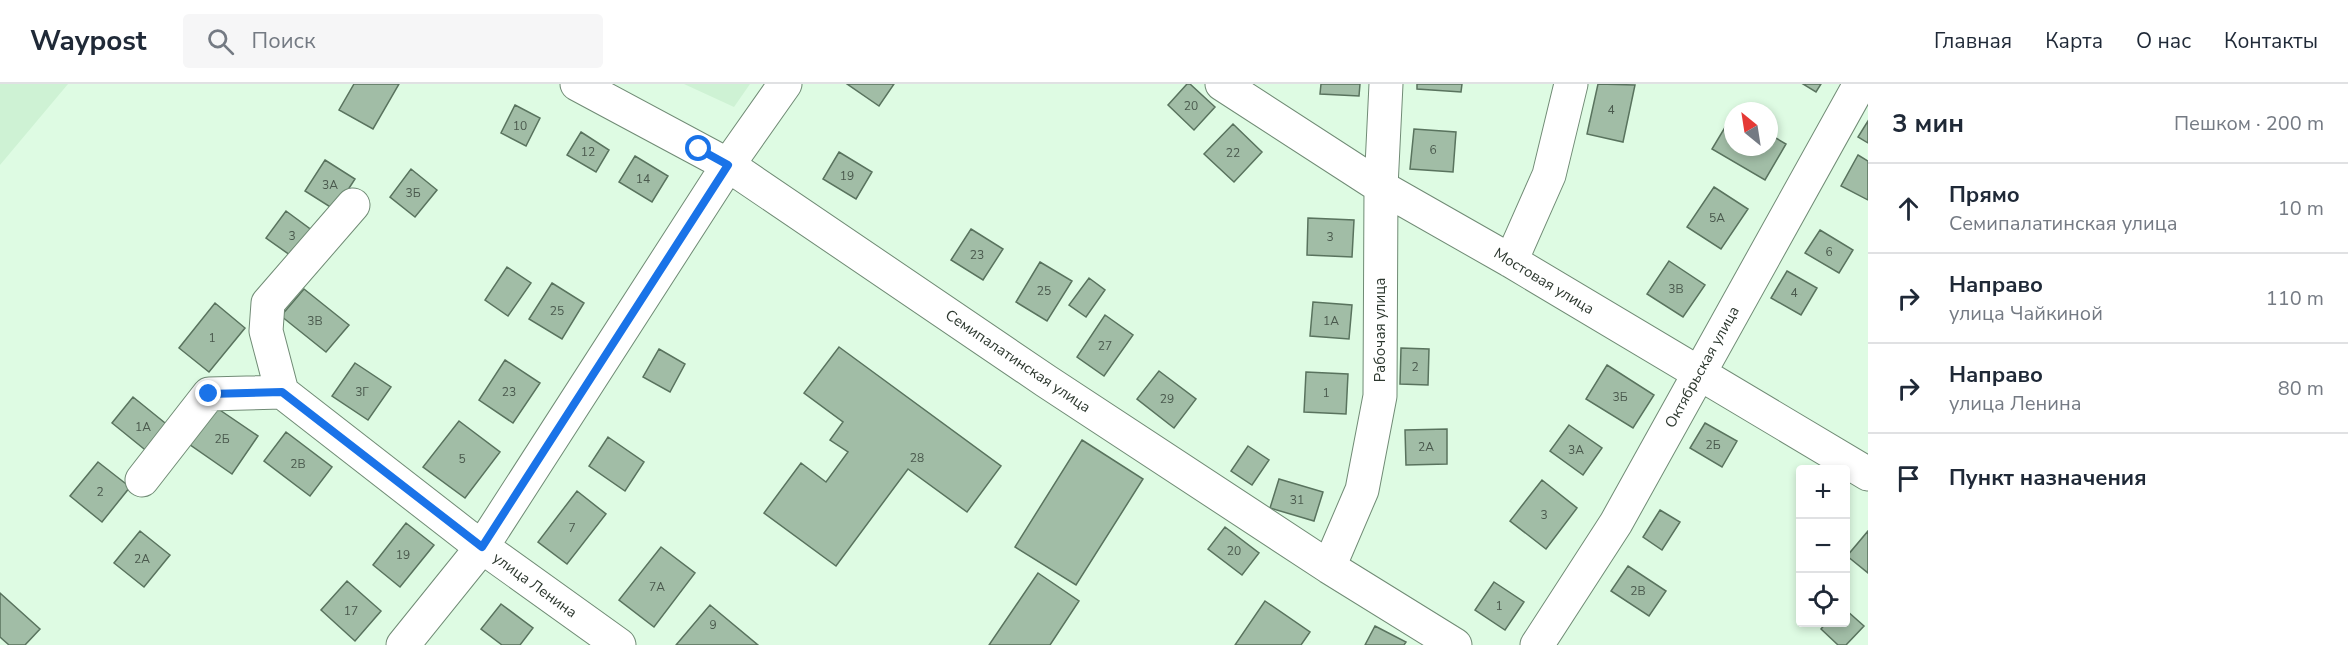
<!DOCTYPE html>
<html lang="ru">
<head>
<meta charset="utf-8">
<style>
  :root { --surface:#fff; --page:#f6f6f7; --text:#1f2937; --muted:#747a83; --line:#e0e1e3 }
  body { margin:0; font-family:"Nunito Sans",sans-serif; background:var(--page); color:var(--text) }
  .controls { position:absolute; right:18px; bottom:18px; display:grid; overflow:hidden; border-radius:6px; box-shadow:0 3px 9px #0003 }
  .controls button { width:54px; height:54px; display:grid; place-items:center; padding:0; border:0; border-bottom:2px solid var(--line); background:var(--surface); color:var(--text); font:30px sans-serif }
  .compass { position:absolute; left:1724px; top:18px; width:54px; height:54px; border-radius:50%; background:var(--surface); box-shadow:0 3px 9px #0003; rotate:330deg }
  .stop { position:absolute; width:18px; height:18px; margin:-14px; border:4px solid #1a73e8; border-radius:50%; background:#fff }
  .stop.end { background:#1a73e8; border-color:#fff; box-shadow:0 2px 6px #0008 }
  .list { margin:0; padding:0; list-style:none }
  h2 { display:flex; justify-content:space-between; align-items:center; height:78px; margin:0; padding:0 24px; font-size:26px }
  h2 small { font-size:20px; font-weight:400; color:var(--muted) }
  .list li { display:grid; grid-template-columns:39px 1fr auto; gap:18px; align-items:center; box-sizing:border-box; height:90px; padding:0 24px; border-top:2px solid var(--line) }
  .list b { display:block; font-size:22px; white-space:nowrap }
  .list p { margin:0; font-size:20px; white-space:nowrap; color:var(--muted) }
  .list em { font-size:20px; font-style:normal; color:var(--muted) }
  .icon { flex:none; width:33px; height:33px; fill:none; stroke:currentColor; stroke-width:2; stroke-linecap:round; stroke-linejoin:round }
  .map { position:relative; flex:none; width:1868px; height:561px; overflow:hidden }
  header { display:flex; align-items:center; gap:36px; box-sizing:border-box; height:84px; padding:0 30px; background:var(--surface); border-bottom:2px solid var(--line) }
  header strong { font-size:28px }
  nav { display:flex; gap:33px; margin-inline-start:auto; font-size:21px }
  .search { width:420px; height:54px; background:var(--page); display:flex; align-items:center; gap:15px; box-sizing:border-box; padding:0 21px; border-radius:6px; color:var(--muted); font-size:22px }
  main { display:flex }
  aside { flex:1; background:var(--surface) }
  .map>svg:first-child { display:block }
  .built { fill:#cef2d4 }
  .building { fill:#a1bda6; stroke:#59735e; stroke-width:1.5 }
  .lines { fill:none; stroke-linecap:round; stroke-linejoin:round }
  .minor-casing { stroke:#708b75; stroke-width:35 }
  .minor { stroke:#fff; stroke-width:33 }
  .route { stroke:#1a73e8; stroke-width:8 }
  .labels { text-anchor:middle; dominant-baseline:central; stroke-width:4.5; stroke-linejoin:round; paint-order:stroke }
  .number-label { font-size:12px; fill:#4a594d }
  .street-label { font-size:15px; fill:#2d382f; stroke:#fff }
</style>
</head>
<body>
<header>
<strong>Waypost</strong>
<div class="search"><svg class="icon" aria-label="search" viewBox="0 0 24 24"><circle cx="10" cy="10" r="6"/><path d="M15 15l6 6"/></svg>Поиск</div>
<nav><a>Главная</a><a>Карта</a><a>О нас</a><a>Контакты</a></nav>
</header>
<main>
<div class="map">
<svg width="1868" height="561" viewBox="0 0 1868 561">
  <rect width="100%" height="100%" fill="#defbe3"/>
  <path class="built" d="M0 0H68L0 81Z
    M684 0H750L734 23Z"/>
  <path class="building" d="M354 0H399L373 45 339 26Z
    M847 0H894L879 22Z
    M1187 0H1190L1215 23 1194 46 1168 21Z
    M1321 0H1360L1359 12 1320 10Z
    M1417 0H1462L1461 8 1417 5Z
    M1598 0 1635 1 1623 58 1587 50Z
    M1803 0H1821L1816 8Z
    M515 21 540 34 526 62 501 49Z
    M1733 30V63H1769V50L1786 60 1765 96 1712 65Z
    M1868 37V59L1858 53Z
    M1233 40 1262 68 1234 98 1204 70Z
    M1414 45 1456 48 1453 88 1410 85Z
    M581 48 609 66 596 88 567 71Z
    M839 68 872 88 856 115 823 95Z
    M1858 71 1868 77V116L1841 102Z
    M635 72 668 92 652 118 619 98Z
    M325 76 355 95 335 126 305 107Z
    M411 85 437 106 415 133 390 113Z
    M1714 103 1748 125 1721 165 1687 143Z
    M286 127 317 150 297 176 266 154Z
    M1308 134 1354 136 1352 173 1307 171Z
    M971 145 1003 165 983 196 951 176Z
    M1820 146 1853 166 1839 189 1805 169Z
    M1669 177 1705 201 1683 233 1647 210Z
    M1040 178 1072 197 1047 237 1016 218Z
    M507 183 531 199 508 232 485 216Z
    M1787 187 1817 204 1801 231 1771 214Z
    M1089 194 1105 206 1086 233 1069 221Z
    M552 199 584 219 562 255 529 235Z
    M304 205 349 241 326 268 281 232Z
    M1313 218 1352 221 1349 255 1310 252Z
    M215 219 245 244 209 288 179 264Z
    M1105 231 1133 251 1104 292 1077 273Z
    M839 263 1001 382 967 428 908 385 836 482 764 429 801 379 826 398 848 368 830 356 843 338 804 309Z
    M1401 264 1429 265 1428 301 1400 300Z
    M659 265 685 280 670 308 643 293Z
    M505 276 540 299 513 339 479 316Z
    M355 279 391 303 368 336 332 312Z
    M1607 281 1654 311 1633 344 1586 315Z
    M1159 287 1196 315 1174 344 1137 315Z
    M1306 288 1348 290 1346 330 1304 328Z
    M133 313 175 347 154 373 112 339Z
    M211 320 258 352 232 390 186 358Z
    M459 337 500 368 465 414 423 383Z
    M1705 339 1737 357 1722 383 1690 364Z
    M1569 341 1602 364 1583 391 1550 367Z
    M1447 345V380L1406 381 1405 346Z
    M286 348 332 383 310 412 264 377Z
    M608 353 644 378 625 407 589 382Z
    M1082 356 1143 395 1076 501 1015 463Z
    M1248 362 1269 376 1252 401 1231 387Z
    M98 378 130 403 102 438 70 412Z
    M1279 395 1323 408 1314 437 1270 424Z
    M1542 396 1577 424 1546 465 1510 437Z
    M577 407 606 430 567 480 538 458Z
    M1660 426 1680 438 1662 466 1643 453Z
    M406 439 434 461 400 503 373 481Z
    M1225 443 1259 469 1242 491 1208 465Z
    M140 447 170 471 144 503 114 479Z
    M1868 447V489L1847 472Z
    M661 463 695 489 654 543 619 516Z
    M1628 482 1666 507 1649 532 1611 507Z
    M1038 489 1079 517 1050 561H989Z
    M347 497 381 527 355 557 321 526Z
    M1494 498 1524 518 1505 546 1475 526Z
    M0 509 40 545 25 561H9L0 553Z
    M1265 517 1310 548 1301 561H1235Z
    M501 520 533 544 520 561H502L481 545Z
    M710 521 758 561H676Z
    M1846 526 1864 542 1846 561H1838L1821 545 1827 538H1846Z
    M1375 542 1406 558 1404 561H1365Z"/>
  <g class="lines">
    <defs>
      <path id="minor" d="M577 0 728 81 1046 297 1329 483 1455 561
        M1222 0 1381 103 1511 177 1868 390
        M1511 177 1549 91 1571 0
        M282 308 266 247 268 219 353 121
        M142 396 209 310 282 308 467 452 619 561
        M1329 483 1362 406 1380 312 1381 103 1386 0
        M403 561 482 463 728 81 785 0
        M1537 561 1616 439 1860 0"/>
    </defs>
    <use href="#minor" class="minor-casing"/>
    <use href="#minor" class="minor"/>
  </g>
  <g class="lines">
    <path class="route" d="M209 310 282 308 482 463 728 81 699 65"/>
  </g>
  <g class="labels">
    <g class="number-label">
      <text x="1191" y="22">20</text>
      <text x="1611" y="26">4</text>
      <text x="520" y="42">10</text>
      <text x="1433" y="66">6</text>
      <text x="588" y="68">12</text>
      <text x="1233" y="69">22</text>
      <text x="847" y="92">19</text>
      <text x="643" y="95">14</text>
      <text x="330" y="101">3А</text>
      <text x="413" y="109">3Б</text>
      <text x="1717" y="134">5А</text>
      <text x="292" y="152">3</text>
      <text x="1330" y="153">3</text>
      <text x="1829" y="168">6</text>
      <text x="977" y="171">23</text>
      <text x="1676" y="205">3В</text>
      <text x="1044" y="207">25</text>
      <text x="1794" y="209">4</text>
      <text x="557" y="227">25</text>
      <text x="315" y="237">3В</text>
      <text x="1331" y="237">1А</text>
      <text x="212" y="254">1</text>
      <text x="1105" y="262">27</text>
      <text x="1415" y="283">2</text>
      <text x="362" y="308">3Г</text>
      <text x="509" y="308">23</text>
      <text x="1326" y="309">1</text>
      <text x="1620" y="313">3Б</text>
      <text x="1167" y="315">29</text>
      <text x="143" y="343">1А</text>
      <text x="222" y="355">2Б</text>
      <text x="1713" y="361">2Б</text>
      <text x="1426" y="363">2А</text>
      <text x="1576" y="366">3А</text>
      <text x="917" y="374">28</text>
      <text x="462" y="375">5</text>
      <text x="298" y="380">2В</text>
      <text x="100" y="408">2</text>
      <text x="1297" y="416">31</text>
      <text x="1544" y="431">3</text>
      <text x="572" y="444">7</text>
      <text x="1234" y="467">20</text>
      <text x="403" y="471">19</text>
      <text x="142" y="475">2А</text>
      <text x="657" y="503">7А</text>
      <text x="1638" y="507">2В</text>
      <text x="1499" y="522">1</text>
      <text x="351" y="527">17</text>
      <text x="713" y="541">9</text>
    </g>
    <g class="street-label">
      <text transform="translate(1544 197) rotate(31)">Мостовая улица</text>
      <text transform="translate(1380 246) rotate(-90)">Рабочая улица</text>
      <text transform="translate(1018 277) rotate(34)">Семипалатинская улица</text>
      <text transform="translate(1702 283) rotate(-61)">Октябрьская улица</text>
      <text transform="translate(535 501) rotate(36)">улица Ленина</text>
    </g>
  </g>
</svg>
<div class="controls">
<button>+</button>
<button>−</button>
<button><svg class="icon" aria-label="locate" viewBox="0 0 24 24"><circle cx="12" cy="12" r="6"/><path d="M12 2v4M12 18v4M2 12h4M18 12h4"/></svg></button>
</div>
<svg class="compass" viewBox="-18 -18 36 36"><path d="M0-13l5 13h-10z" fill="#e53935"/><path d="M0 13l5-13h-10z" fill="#747a83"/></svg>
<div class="stop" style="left:699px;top:65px"></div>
<div class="stop end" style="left:209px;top:310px"></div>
</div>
<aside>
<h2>3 мин<small>Пешком · 200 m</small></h2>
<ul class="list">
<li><svg class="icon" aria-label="ahead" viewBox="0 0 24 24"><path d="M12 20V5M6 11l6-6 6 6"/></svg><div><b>Прямо</b><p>Семипалатинская улица</p></div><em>10 m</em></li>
<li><svg class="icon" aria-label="right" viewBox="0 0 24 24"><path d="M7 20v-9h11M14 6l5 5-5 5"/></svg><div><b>Направо</b><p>улица Чайкиной</p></div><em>110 m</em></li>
<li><svg class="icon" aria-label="right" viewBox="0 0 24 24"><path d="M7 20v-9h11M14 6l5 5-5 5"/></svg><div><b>Направо</b><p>улица Ленина</p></div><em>80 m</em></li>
<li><svg class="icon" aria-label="arrive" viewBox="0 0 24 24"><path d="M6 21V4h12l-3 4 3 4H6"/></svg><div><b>Пункт назначения</b></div></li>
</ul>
</aside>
</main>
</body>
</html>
